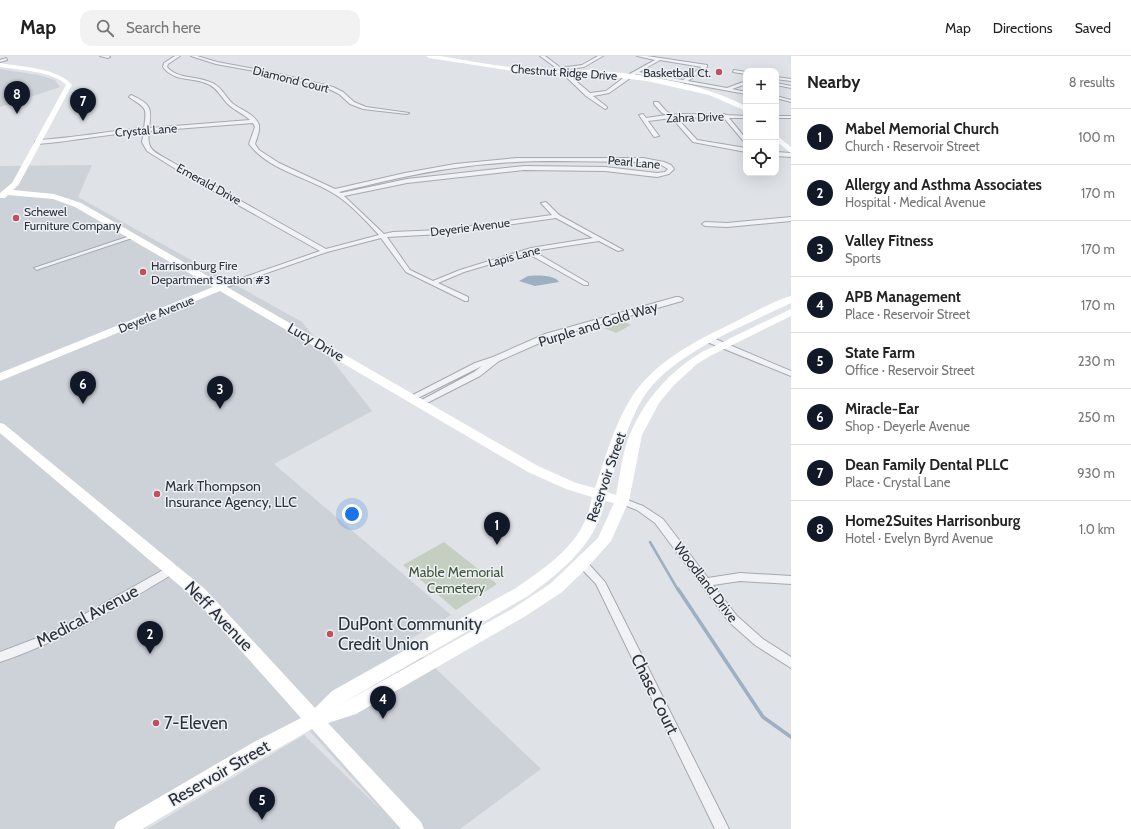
<!DOCTYPE html>
<html lang="en">
<head>
<meta charset="utf-8">
<style>
  :root { --surface:#fff; --page:#f2f2f2; --text:#222; --muted:#767676; --line:#e0e0e0; --accent:#111827 }
  body { margin:0; font-family:Cabin,sans-serif; background:var(--page); color:var(--text) }
  .controls { position:absolute; right:12px; top:12px; display:grid; overflow:hidden; border-radius:8px; box-shadow:0 4px 16px #0002 }
  .controls button { width:36px; height:36px; display:grid; place-items:center; padding:0; border:0; border-bottom:1px solid var(--line); background:var(--surface); color:var(--text); font:20px sans-serif }
  .you { position:absolute; left:352px; top:458px; width:14px; height:14px; margin:-10px; border:3px solid #fff; border-radius:50%; background:#1a73e8; box-shadow:0 0 0 6px #1a73e833 }
  .badge { display:grid; place-items:center; width:26px; height:26px; border-radius:50%; background:var(--accent); color:#fff; font-size:13px; font-weight:700 }
  .pin { position:absolute; translate:-50% -33px; filter:drop-shadow(0 1px 2px #0008) }
  .pin::after { content:''; position:absolute; top:21px; width:14px; height:12px; background:inherit; clip-path:polygon(0 0,100% 0,50% 100%) }
  .list { margin:0; padding:0; list-style:none }
  h2 { display:flex; justify-content:space-between; align-items:center; height:52px; margin:0; padding:0 16px; font-size:17px }
  h2 small { font-size:13px; font-weight:400; color:var(--muted) }
  .list li { display:grid; grid-template-columns:26px 1fr auto; gap:12px; align-items:center; box-sizing:border-box; height:56px; padding:0 16px; border-top:1px solid var(--line) }
  .list b { display:block; font-size:15px; white-space:nowrap }
  .list p { margin:0; font-size:13px; white-space:nowrap; color:var(--muted) }
  .list em { font-size:13px; font-style:normal; color:var(--muted) }
  .icon { flex:none; width:22px; height:22px; fill:none; stroke:currentColor; stroke-width:2; stroke-linecap:round; stroke-linejoin:round }
  .map { position:relative; flex:none; width:791px; height:773px; overflow:hidden }
  header { display:flex; align-items:center; gap:24px; box-sizing:border-box; height:56px; padding:0 20px; background:var(--surface); border-bottom:1px solid var(--line) }
  header strong { font-size:19px }
  nav { display:flex; gap:22px; margin-inline-start:auto; font-size:14px }
  .search { width:280px; height:36px; background:var(--page); display:flex; align-items:center; gap:10px; box-sizing:border-box; padding:0 14px; border-radius:12px; color:var(--muted); font-size:15px }
  main { display:flex }
  aside { flex:1; background:var(--surface) }
  .map>svg:first-child { display:block }
  .built { fill:#cdd1d8 }
  .green { fill:#c4cfc1 }
  .water { fill:#9dafc3 }
  .lines { fill:none; stroke-linecap:round; stroke-linejoin:round }
  .stream-far1 { stroke:#9dafc3; stroke-width:2.5 }
  .stream { stroke:#9dafc3; stroke-width:3.5 }
  .street-casing { stroke:#a5a9b0; stroke-width:2 }
  .street { fill:#f1f2f5; fill-rule:evenodd }
  .secondary { fill:#fff; fill-rule:evenodd }
  .poi-dot { fill:#c04f60; stroke:#eef1f4; stroke-width:1.5 }
  .labels { text-anchor:middle; dominant-baseline:central; stroke-width:3; stroke-linejoin:round; paint-order:stroke }
  .far-street-label { font-size:12px; fill:#29303c; stroke:#eef1f4 }
  .far-poi-label { font-size:12px; fill:#29303c; stroke:#eef1f4; text-anchor:start }
  .street-label { font-size:14px; fill:#29303c; stroke:#eef1f4 }
  .poi-label { font-size:14px; fill:#29303c; stroke:#eef1f4; text-anchor:start }
  .park-label { font-size:14px; fill:#3e5638; stroke:#eef1f4 }
  .near-street-label { font-size:17px; fill:#29303c; stroke:#eef1f4 }
  .near-poi-label { font-size:17px; fill:#29303c; stroke:#eef1f4; text-anchor:start }
</style>
</head>
<body>
<header>
<strong>Map</strong>
<div class="search"><svg class="icon" aria-label="search" viewBox="0 0 24 24"><circle cx="10" cy="10" r="6"/><path d="M15 15l6 6"/></svg>Search here</div>
<nav><a>Map</a><a>Directions</a><a>Saved</a></nav>
</header>
<main>
<div class="map">
<svg width="791" height="773" viewBox="0 0 791 773">
  <rect width="100%" height="100%" fill="#dfe2e6"/>
  <path class="built" d="M0 13 38 19 55 24 60 31 0 51Z
    M92 109 78 141 302 266 372 355 274 408 451 559 407 585 541 713 460 773H147L304 679 382 755 307 672 134 773H0V110Z"/>
  <path class="green" d="M620 264 631 269 616 277 604 272Z
    M444 486 497 528 456 554 403 509Z"/>
  <path class="water" d="M528 220C537 219 555 219 559 226L535 230 519 225Z"/>
  <g class="lines">
    <path class="stream-far1" d="M650 486 678 534"/>
    <path class="stream" d="M678 533 763 661 791 681"/>
    <defs>
      <path id="street" d="M100 0H109L110 1 108 2Z
        M175 0H180L168 8 167 11C177 23 196 20 210 26 220 29 225 40 232 47 239 53 252 57 257 65 262 71 257 81 255 88L259 94 279 107 335 133 405 117 455 108 517 102H643L664 106 671 109 674 113 669 118 657 121 605 115 524 114 407 127 344 140 384 178 393 176 441 174 552 159 541 147 546 146 559 159 623 194 618 195 599 185 533 195 588 227V229H584L527 197 464 216 438 227 468 241V245H465L406 216 381 182 327 196 221 233 218 231 219 230 320 195 190 122 147 95 142 86 144 75C108 78 74 85 38 88L35 86 38 84C74 82 109 75 144 72 147 51 147 53 129 41L131 39C151 48 152 52 149 72L250 64C244 58 236 55 230 50 222 43 218 32 208 28 193 21 174 26 163 11L164 7ZM253 67 255 71 249 88C269 114 304 120 331 136 349 146 365 164 379 179L326 193 172 106C156 96 146 96 149 75ZM556 105 643 106 660 108 668 113 665 116 657 117 605 111 524 110 407 123 341 137 339 136C377 127 416 117 455 112 489 107 522 105 556 105ZM556 162 593 182 531 192 460 214 433 225 410 214 387 181 441 178Z
        M191 0H197L217 6 271 16 333 31 343 36 354 46 366 51 409 57 407 58 363 53 350 48 339 38 329 33 271 18 216 8Z
        M540 0H545L561 12 582 9 598 0H603L584 11 563 14 590 37 606 35 626 20 655 4 637 0H647L707 9V11L688 25 727 32 746 25V28L732 33 746 36V38L636 18 609 37 593 40 607 51V52L605 53 586 40 559 14ZM660 4 702 11 683 24 639 16Z
        M6 2 7 4 0 6V4Z
        M734 14 746 16V18L733 16Z
        M776 21 791 23V25L776 23Z
        M776 27 791 30V32L776 29Z
        M776 40 791 44V46L776 42Z
        M654 46H658L666 55 672 59 680 58 722 59 724 58 726 59 746 60V62H729L746 83V88L724 62 676 61 697 84 746 92V96L693 86 672 62 648 65 659 80 654 81 639 59 643 58 646 62 667 59 662 57 654 48Z
        M776 60H791V62H776Z
        M776 96 791 97V101L776 100Z
        M791 161V165L727 171 705 170 702 168 705 166 727 167Z
        M130 180 135 181 39 213 37 214 34 212Z
        M676 241H679L683 243 682 245 551 282 499 305 480 320 423 349 420 350 416 347 474 316 482 310 414 344H408L407 342 475 307 493 301 545 278Z
        M707 282H713L791 315V320L707 286Z
        M622 442 643 450 663 463 708 522 740 517 791 520V528L740 525 713 529 737 560 763 583 791 601V612L755 589 729 566 655 467 637 454 619 447 617 445 619 443Z
        M582 504 586 505 605 526 729 773H715L596 528 577 508 578 505Z
        M172 509 176 510 177 513 176 516C119 550 63 585 0 606V596L53 576Z"/>
    </defs>
    <use href="#street" class="street-casing"/>
    <use href="#street" class="street"/>
    <path class="secondary" d="M426 0H440C471 5 501 11 531 13 549 15 568 13 586 14 640 17 698 26 746 50V55L709 39 647 25 587 18 519 16 429 2Z
      M0 7C21 11 59 12 72 29L19 128 13 134 54 138 81 147 538 410 576 427 595 432C605 403 614 369 631 342 654 306 695 285 733 267 749 259 775 244 791 240V247C746 269 670 298 643 342 627 368 617 407 607 436L616 439C620 419 622 397 630 378 645 343 670 315 702 296L791 253V260L710 300 697 308 674 329 659 347 642 379 629 445 611 485 587 512 562 536 524 561 356 658 328 667 421 766 424 773H401L312 673 268 698 142 773H114L117 766 254 686 301 662 193 541 0 377V367L4 368 205 533 315 652 332 635 516 532C542 514 572 494 585 465 589 457 590 449 592 441L566 433 528 416 220 235 0 325V317L213 231 75 151 53 143 8 139 5 142H0V137L12 127 66 29C54 15 18 14 0 11ZM605 445 614 447 598 482 550 528 512 553 341 648 528 540C562 515 596 488 605 445Z
      M776 79 791 91V97L776 85Z"/>
  </g>
  <g class="poi-dot">
    <circle cx="719" cy="16" r="4"/>
    <circle cx="16" cy="162" r="4"/>
    <circle cx="143" cy="216" r="4"/>
    <circle cx="157" cy="438" r="4"/>
    <circle cx="330" cy="578" r="4"/>
    <circle cx="156" cy="667" r="4"/>
  </g>
  <g class="labels">
    <g class="far-street-label">
      <text transform="translate(564 16) rotate(4)">Chestnut Ridge Drive</text>
      <text transform="translate(291 23) rotate(14)">Diamond Court</text>
      <text transform="translate(695 61) rotate(-2)">Zahra Drive</text>
      <text transform="translate(146 74) rotate(-4)">Crystal Lane</text>
      <text transform="translate(634 106) rotate(5)">Pearl Lane</text>
      <text transform="translate(209 128) rotate(29)">Emerald Drive</text>
      <text transform="translate(470 171) rotate(-7)">Deyerie Avenue</text>
      <text transform="translate(514 200) rotate(-15)">Lapis Lane</text>
      <text transform="translate(156 258) rotate(-22)">Deyerle Avenue</text>
    </g>
    <g class="far-poi-label">
      <text x="711" y="16" text-anchor="end">Basketball Ct.</text>
      <text x="24" y="155">Schewel<tspan x="24" dy="14">Furniture Company</tspan></text>
      <text x="151" y="209">Harrisonburg Fire<tspan x="151" dy="14">Department Station #3</tspan></text>
    </g>
    <g class="street-label">
      <text transform="translate(598 268) rotate(-17)">Purple and Gold Way</text>
      <text transform="translate(316 286) rotate(30)">Lucy Drive</text>
      <text transform="translate(606 421) rotate(-71)">Reservoir Street</text>
      <text transform="translate(706 526) rotate(53)">Woodland Drive</text>
    </g>
    <g class="poi-label">
      <text x="165" y="430">Mark Thompson<tspan x="165" dy="16">Insurance Agency, LLC</tspan></text>
    </g>
    <g class="park-label">
      <text x="456" y="516">Mable Memorial<tspan x="456" dy="16">Cemetery</tspan></text>
    </g>
    <g class="near-street-label">
      <text transform="translate(87 560) rotate(-28)">Medical Avenue</text>
      <text transform="translate(219 560) rotate(46)">Neff Avenue</text>
      <text transform="translate(655 638) rotate(64)">Chase Court</text>
      <text transform="translate(219 717) rotate(-30)">Reservoir Street</text>
    </g>
    <g class="near-poi-label">
      <text x="338" y="568">DuPont Community<tspan x="338" dy="20">Credit Union</tspan></text>
      <text x="164" y="667">7-Eleven</text>
    </g>
  </g>
</svg>
<div class="controls">
<button>+</button>
<button>−</button>
<button><svg class="icon" aria-label="locate" viewBox="0 0 24 24"><circle cx="12" cy="12" r="6"/><path d="M12 2v4M12 18v4M2 12h4M18 12h4"/></svg></button>
</div>
<div class="you"></div>
<div class="pin badge" style="left:497px;top:489px">1</div>
<div class="pin badge" style="left:150px;top:598px">2</div>
<div class="pin badge" style="left:220px;top:353px">3</div>
<div class="pin badge" style="left:383px;top:663px">4</div>
<div class="pin badge" style="left:262px;top:764px">5</div>
<div class="pin badge" style="left:83px;top:348px">6</div>
<div class="pin badge" style="left:83px;top:65px">7</div>
<div class="pin badge" style="left:17px;top:58px">8</div>
</div>
<aside>
<h2>Nearby<small>8 results</small></h2>
<ul class="list">
<li><span class="badge">1</span><div><b>Mabel Memorial Church</b><p>Church · Reservoir Street</p></div><em>100 m</em></li>
<li><span class="badge">2</span><div><b>Allergy and Asthma Associates</b><p>Hospital · Medical Avenue</p></div><em>170 m</em></li>
<li><span class="badge">3</span><div><b>Valley Fitness</b><p>Sports</p></div><em>170 m</em></li>
<li><span class="badge">4</span><div><b>APB Management</b><p>Place · Reservoir Street</p></div><em>170 m</em></li>
<li><span class="badge">5</span><div><b>State Farm</b><p>Office · Reservoir Street</p></div><em>230 m</em></li>
<li><span class="badge">6</span><div><b>Miracle-Ear</b><p>Shop · Deyerle Avenue</p></div><em>250 m</em></li>
<li><span class="badge">7</span><div><b>Dean Family Dental PLLC</b><p>Place · Crystal Lane</p></div><em>930 m</em></li>
<li><span class="badge">8</span><div><b>Home2Suites Harrisonburg</b><p>Hotel · Evelyn Byrd Avenue</p></div><em>1.0 km</em></li>
</ul>
</aside>
</main>
</body>
</html>
